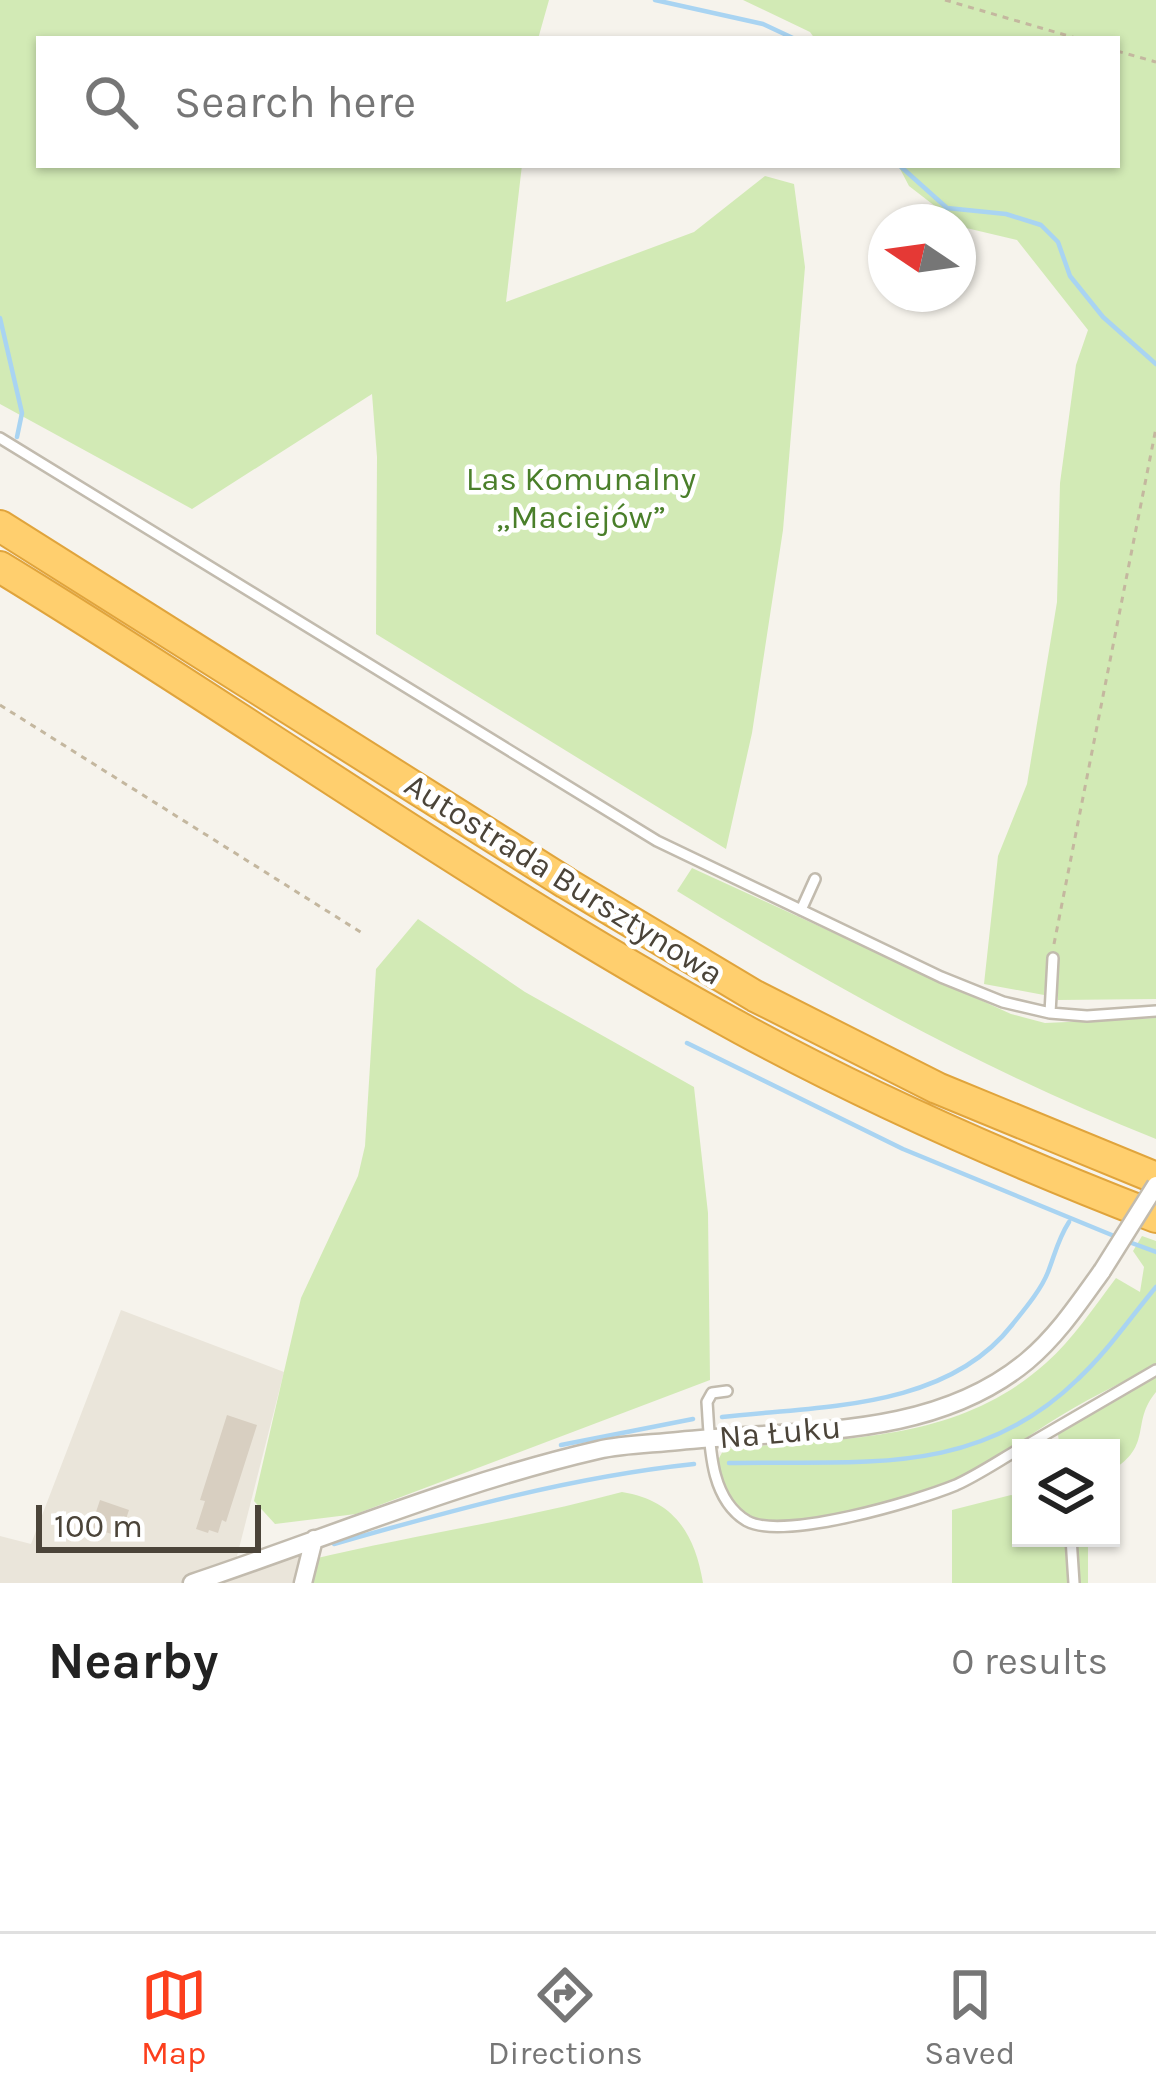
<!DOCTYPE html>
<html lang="en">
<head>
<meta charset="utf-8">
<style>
  :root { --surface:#fff; --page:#f6f6f6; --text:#222; --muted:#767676; --line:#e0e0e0; --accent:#fc3f1d }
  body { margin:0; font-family:Karla,sans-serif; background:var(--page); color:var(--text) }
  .controls { position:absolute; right:36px; bottom:36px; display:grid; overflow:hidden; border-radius:0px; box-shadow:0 3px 9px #0004 }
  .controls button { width:108px; height:108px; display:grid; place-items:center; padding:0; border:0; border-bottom:3px solid var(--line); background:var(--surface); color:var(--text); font:60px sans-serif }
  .compass { position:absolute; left:868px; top:204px; width:108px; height:108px; border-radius:50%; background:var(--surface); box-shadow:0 3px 9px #0004; rotate:283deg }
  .scale { position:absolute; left:36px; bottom:30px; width:225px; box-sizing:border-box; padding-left:12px; border:6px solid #4b4439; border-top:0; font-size:33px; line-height:42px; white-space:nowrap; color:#4b4439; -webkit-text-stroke:9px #fff; paint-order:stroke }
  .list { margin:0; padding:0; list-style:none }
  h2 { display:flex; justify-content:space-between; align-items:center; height:156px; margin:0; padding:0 48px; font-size:51px }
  h2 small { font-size:39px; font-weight:400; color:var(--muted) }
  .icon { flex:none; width:66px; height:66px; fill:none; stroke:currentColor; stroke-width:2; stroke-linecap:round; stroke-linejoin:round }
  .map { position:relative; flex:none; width:1156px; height:1583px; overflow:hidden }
  .search { position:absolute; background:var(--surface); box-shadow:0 3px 9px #0004; left:36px; right:36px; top:36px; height:132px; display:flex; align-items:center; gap:30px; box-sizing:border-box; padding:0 42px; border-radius:0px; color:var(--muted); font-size:45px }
  .sheet { height:348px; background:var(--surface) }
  nav { display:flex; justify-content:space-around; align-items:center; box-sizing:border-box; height:168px; border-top:3px solid var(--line); background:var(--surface); font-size:33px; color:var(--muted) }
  nav a { display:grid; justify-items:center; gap:6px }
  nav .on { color:var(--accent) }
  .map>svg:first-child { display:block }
  .residential { fill:#eae5da }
  .green { fill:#d2eab5 }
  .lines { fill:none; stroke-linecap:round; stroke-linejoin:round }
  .stream { stroke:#a9d4f2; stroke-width:4.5 }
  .building { fill:#d8cfc1 }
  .service-casing { stroke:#c2bbae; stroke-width:14 }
  .minor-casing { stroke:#c2bbae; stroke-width:21 }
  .motorway-casing { stroke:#e0a43c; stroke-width:34 }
  .path { stroke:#c4b79f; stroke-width:3; stroke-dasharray:6 6; stroke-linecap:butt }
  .service { stroke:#fff; stroke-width:9 }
  .minor { stroke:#fff; stroke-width:16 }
  .motorway { stroke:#ffcf6e; stroke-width:30 }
  .minor-bridge-casing { stroke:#c2bbae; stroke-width:21; stroke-linecap:butt }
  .minor-bridge { stroke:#fff; stroke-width:16 }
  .labels { text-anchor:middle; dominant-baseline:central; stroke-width:9; stroke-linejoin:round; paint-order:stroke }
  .park-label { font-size:33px; fill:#4a7f2a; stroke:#fff }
  .street-label { font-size:33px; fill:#4b4439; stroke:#fff }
</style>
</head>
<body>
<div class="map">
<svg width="1156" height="1583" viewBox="0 0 1156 1583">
  <rect width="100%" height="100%" fill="#f6f3ec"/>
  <path class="residential" d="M121 1310 284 1372 234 1568 314 1539 303 1583H0V1536L31 1544Z"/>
  <path class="green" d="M0 0H549L538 39H39V165H522L506 302 694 232 765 176 794 184 805 267 783 530 752 733 726 849 376 634 377 457 372 394 192 509 0 404Z
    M743 0H1156V999L1058 1000V959H1049L1044 995 984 984 998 856 1027 784 1057 602 1060 483 1076 365 1088 330 1017 240 962 227 909 186 898 165H1117V39H815L810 32Z
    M692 868 1011 1014 1045 1023 1156 1018V1139C987 1072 831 986 677 891Z
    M418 919 525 992 694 1087 708 1213 710 1380 356 1514 275 1524 254 1501 301 1298 358 1176 365 1146 376 969Z
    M1142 1236 1156 1241V1366C1120 1383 1083 1401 1049 1423 1018 1443 988 1465 954 1481 915 1499 795 1533 756 1519 731 1511 719 1484 718 1460L724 1449C837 1437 955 1445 1046 1363 1073 1339 1094 1307 1116 1278L1140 1292 1144 1267 1133 1251Z
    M1156 1375V1392C1130 1423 1154 1445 1111 1471V1448H1060L1058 1435 1067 1425Z
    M622 1492C674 1500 695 1534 703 1583H303L309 1560C413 1535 519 1520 622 1492Z
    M1011 1495 1021 1498V1538H1088V1583H952V1510Z"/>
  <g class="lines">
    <path class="stream" d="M655 0 763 24 795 39
      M899 165 947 208 1006 214 1041 225 1058 242 1070 276 1103 317 1156 364
      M0 318 22 413 17 437
      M687 1043 903 1149 1119 1238
      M1129 1242 1156 1252
      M722 1417C819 1406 946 1410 1012 1325 1024 1310 1041 1290 1048 1272 1055 1254 1058 1239 1069 1222
      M561 1445 693 1419
      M729 1463C860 1460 976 1479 1078 1379 1107 1352 1130 1318 1156 1287
      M334 1544C453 1510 571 1477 694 1464"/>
  </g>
  <path class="building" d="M227 1415 257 1425 226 1522 222 1520 218 1533 209 1530 208 1533 196 1529 205 1501 200 1500Z
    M100 1500 129 1510 120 1537 91 1527Z"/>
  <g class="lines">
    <defs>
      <path id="service" d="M0 438 657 841 941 977 1003 1002 1050 1013 1087 1016 1156 1011
        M801 910 815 879
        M1050 1013 1053 958
        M727 1391 712 1393 707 1402C710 1441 708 1498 747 1521 783 1541 917 1501 956 1485 978 1475 1000 1460 1021 1448
        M1022 1448 1156 1370
        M1071 1538 1074 1583"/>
      <path id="minor" d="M192 1583C327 1538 459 1482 598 1450 624 1444 652 1444 679 1441 795 1429 931 1441 1027 1361 1057 1336 1079 1303 1102 1271
        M303 1583 314 1539"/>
      <path id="motorway" d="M0 526 566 883 755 996 937 1088 1156 1178
        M0 567C248 718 486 890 742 1029 876 1102 1014 1162 1156 1217"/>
    </defs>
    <use href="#service" class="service-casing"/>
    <use href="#minor" class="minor-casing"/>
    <use href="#motorway" class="motorway-casing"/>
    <path class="path" d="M945 0 1079 39
      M1117 51 1156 62
      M0 705 362 933
      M1054 944 1156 428"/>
    <use href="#service" class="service"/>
    <use href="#minor" class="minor"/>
    <use href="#motorway" class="motorway"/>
    <defs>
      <path id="minor-bridge" d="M1102 1271 1156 1185"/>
    </defs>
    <use href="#minor-bridge" class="minor-bridge-casing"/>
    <use href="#minor-bridge" class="minor-bridge"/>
  </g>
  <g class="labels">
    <g class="park-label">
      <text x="581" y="479">Las Komunalny<tspan x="581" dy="38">„Maciejów”</tspan></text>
    </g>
    <g class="street-label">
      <text transform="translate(564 879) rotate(32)">Autostrada Bursztynowa</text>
      <text transform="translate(780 1432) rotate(-5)">Na Łuku</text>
    </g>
  </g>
</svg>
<div class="controls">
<button><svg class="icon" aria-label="layers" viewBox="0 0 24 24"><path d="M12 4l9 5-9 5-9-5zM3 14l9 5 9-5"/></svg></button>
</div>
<svg class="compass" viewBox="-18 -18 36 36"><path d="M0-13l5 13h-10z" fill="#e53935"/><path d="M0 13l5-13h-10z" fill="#767676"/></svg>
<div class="scale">100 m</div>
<div class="search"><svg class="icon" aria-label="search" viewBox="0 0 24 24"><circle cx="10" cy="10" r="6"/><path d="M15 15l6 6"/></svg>Search here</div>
</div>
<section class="sheet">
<h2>Nearby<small>0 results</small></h2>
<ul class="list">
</ul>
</section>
<nav>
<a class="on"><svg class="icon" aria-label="map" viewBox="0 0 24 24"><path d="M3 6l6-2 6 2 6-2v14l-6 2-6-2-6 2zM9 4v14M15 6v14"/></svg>Map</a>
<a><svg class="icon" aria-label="directions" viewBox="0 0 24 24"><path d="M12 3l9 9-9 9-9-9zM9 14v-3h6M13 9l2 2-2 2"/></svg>Directions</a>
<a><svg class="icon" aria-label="saved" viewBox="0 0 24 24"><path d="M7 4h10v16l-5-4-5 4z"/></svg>Saved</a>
</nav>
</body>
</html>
